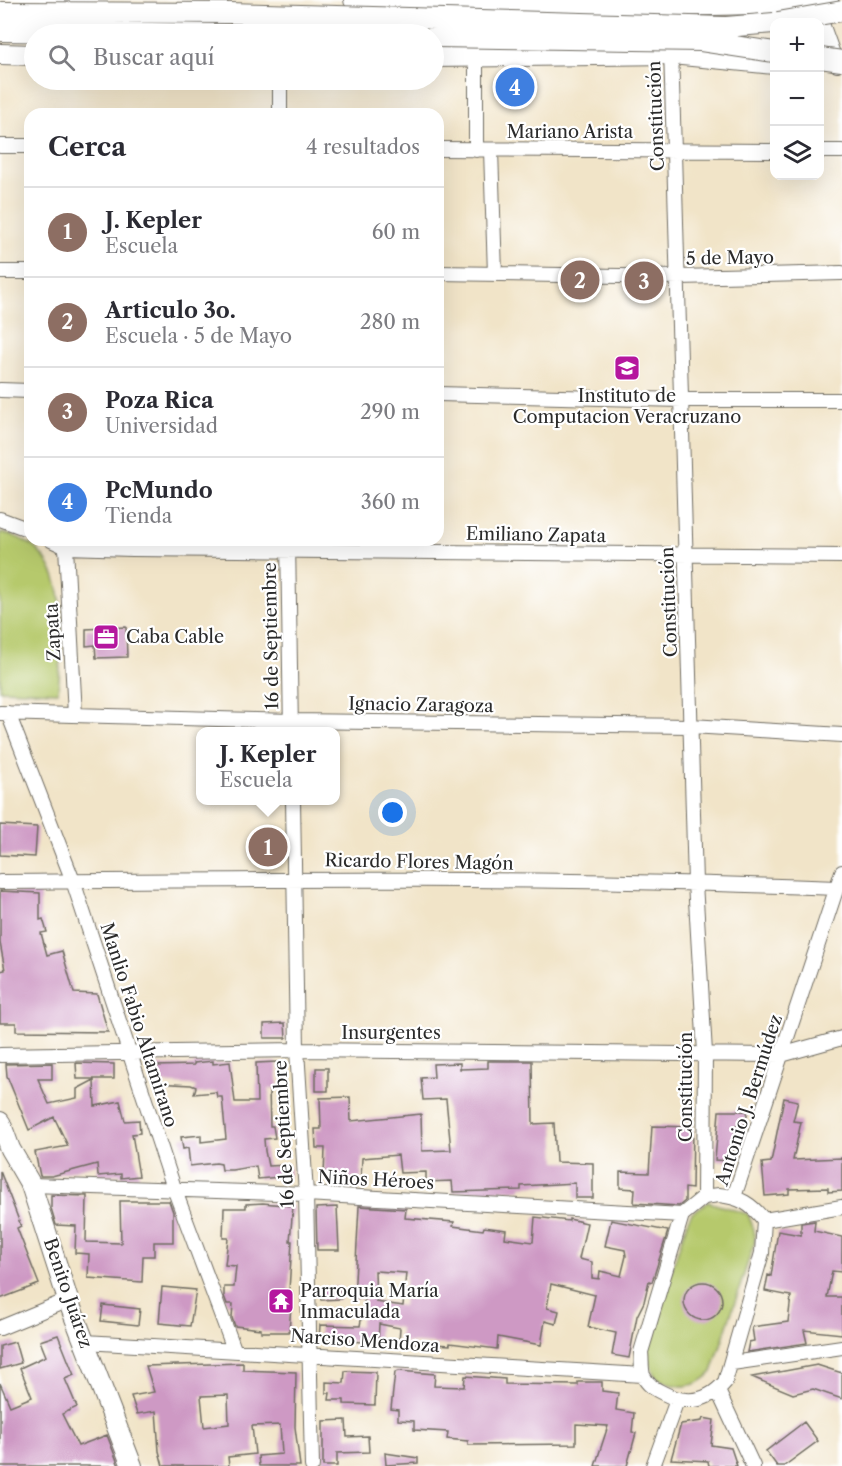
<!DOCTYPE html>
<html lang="es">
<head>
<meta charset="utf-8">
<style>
  :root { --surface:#fff; --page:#f2f2f3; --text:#2b2b33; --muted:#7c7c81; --line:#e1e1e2; --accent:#b5179e }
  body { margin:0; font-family:"Libre Caslon Text",serif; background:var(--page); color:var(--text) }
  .controls { position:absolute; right:18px; top:18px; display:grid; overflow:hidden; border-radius:12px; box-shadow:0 6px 24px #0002 }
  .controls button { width:54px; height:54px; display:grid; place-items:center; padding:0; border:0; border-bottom:2px solid var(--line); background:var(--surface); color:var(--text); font:30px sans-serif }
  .you { position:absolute; left:393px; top:813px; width:21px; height:21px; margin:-15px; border:4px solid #fff; border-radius:50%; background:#1a73e8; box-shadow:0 0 0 9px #1a73e833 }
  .badge { display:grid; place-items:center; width:39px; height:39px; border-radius:50%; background:var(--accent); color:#fff; font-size:20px; font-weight:700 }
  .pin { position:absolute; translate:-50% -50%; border:3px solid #fff; box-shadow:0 2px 6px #0006 }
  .popup { position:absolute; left:196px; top:727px; width:144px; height:78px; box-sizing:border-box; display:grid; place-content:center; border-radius:12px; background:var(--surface); filter:drop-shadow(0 2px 4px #0005); font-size:20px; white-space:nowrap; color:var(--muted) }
  .popup b { font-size:22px; color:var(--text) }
  .popup::after { content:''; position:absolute; left:50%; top:100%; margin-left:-12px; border:12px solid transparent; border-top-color:var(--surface) }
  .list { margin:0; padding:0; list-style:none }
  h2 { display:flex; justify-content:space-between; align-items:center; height:78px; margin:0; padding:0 24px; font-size:26px }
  h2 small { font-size:20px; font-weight:400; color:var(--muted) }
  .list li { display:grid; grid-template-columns:39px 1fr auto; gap:18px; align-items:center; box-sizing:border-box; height:90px; padding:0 24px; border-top:2px solid var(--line) }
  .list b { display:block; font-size:22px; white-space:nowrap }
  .list p { margin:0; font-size:20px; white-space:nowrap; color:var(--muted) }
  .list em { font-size:20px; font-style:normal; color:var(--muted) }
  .icon { flex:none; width:33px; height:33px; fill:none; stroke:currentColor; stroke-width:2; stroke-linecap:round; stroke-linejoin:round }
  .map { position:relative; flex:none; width:842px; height:1466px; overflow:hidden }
  .search { position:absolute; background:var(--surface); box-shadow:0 6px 24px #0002; left:24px; top:24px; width:420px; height:66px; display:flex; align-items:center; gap:15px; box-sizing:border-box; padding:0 21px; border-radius:33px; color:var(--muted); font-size:22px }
  .panel { position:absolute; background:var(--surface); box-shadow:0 6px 24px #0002; left:24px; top:108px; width:420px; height:438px; border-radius:18px }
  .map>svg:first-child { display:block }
  .green { fill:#b6c96c; stroke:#707a4c; stroke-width:1.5 }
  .building { fill:#ce99c4; fill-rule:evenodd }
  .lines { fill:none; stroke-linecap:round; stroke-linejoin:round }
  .street-casing { stroke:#706c62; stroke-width:16 }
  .secondary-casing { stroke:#706c62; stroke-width:22 }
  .street { stroke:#fff; stroke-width:14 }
  .secondary { stroke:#fff; stroke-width:20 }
  .secondary-bridge-casing { stroke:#706c62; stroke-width:22; stroke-linecap:butt }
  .secondary-bridge { stroke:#fff; stroke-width:20 }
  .labels { text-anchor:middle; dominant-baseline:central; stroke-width:4.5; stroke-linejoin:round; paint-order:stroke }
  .street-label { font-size:18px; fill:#2b2b2b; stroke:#fff }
  .poi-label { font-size:18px; fill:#2b2b2b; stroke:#fff; text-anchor:start }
</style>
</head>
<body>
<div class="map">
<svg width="842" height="1466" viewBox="0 0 842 1466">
  <rect width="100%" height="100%" fill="#fff"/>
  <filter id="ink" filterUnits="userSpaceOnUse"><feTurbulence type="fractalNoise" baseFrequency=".0167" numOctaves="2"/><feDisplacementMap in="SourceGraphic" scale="12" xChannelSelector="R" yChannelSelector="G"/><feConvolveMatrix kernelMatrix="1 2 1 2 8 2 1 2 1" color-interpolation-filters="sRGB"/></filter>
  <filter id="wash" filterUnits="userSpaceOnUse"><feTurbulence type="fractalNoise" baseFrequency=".008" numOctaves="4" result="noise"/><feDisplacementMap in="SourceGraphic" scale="24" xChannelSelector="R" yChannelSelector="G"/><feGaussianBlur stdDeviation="1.35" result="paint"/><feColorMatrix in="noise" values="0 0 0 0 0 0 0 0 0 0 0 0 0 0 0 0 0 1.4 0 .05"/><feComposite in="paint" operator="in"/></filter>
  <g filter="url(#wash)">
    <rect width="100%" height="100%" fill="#f1e4c8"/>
    <path class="green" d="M0 532C78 548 62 634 58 692L0 690Z
      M708 1202 748 1214 754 1230 755 1241 712 1372C697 1389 674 1391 655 1376L646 1356V1348L688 1220 692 1213Z"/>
    <g id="blocks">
      <path class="building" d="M126 627 127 657 96 658 95 645 86 646V629Z
        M0 825 37 827 35 857 0 855Z
        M0 891 40 893V920L43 919 47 932 41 933 47 955 62 951 74 993 97 994 108 1032 16 1031V1023H0V971L5 970 0 943Z
        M285 1023 286 1038H264V1024Z
        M213 1061V1064L230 1062 235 1102H257L256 1063 277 1062 278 1088 269 1089 270 1126H273L275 1138 264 1139 265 1151 268 1166 289 1165 290 1176 258 1179 256 1166 232 1170H222L221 1164 216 1163 190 1166 188 1148 183 1149 181 1137 201 1135V1142L226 1139 222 1097H217L216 1092 194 1094 196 1087 191 1085 155 1083V1066L194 1065V1063Z
        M488 1061H532L533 1124 554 1123 556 1162 593 1163V1198H575V1183L521 1186V1190L453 1192 452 1181 426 1182V1172L400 1173 398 1155 362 1158 361 1179 324 1176 325 1148H316L315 1129H321L320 1098 350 1097 351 1121 421 1114 422 1151 451 1150 446 1099 423 1100 421 1078 434 1077 433 1064 460 1063V1069L488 1068Z
        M52 1063V1079H38L49 1104 77 1098V1089L94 1080 95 1106 120 1101 125 1121 139 1120 140 1133 132 1134 139 1176 121 1178V1174L98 1176 97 1164 52 1176H40L35 1152 68 1146 54 1117 29 1130 7 1076 6 1064Z
        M76 1063 114 1064V1079H77Z
        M316 1068H328V1091H316Z
        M784 1098 798 1101 793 1121 801 1122 793 1160 842 1158V1191L828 1192V1188L789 1189V1194L765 1196 762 1163 771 1162Z
        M719 1111H748L744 1126 736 1125 732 1161 715 1160Z
        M652 1126 693 1127 692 1189 685 1188V1201L679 1206 634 1203 635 1189 620 1188V1172L649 1173Z
        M0 1171 21 1226 17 1228 39 1284 0 1299Z
        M51 1195 87 1196 86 1242 121 1243 120 1201H169L173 1212V1242H154V1256H143L142 1282 88 1278 89 1254 75 1253 76 1226 56 1225 51 1208Z
        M263 1203 293 1206 290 1241H292L289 1291 292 1292 289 1332H261V1329L235 1326 232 1318 233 1304H227L224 1296V1287H234L236 1266 225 1265 228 1238H223L224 1208H246V1204Z
        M359 1206 406 1209 405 1218 454 1222 453 1226 483 1230 484 1227 506 1230 505 1238 533 1242 535 1217 569 1221V1219L587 1223 579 1259 592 1262V1278L599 1279 600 1271 621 1276 626 1256 625 1250 605 1246 611 1220 668 1231 652 1282 649 1281 644 1302 637 1316 629 1358 612 1355 616 1333 588 1327 595 1295 551 1284 547 1308 559 1311 556 1324 545 1321 541 1345 498 1337 497 1349 450 1343V1345L399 1342 400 1328 379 1324 378 1343 319 1339 320 1325 360 1326 365 1298 354 1299ZM375 1271 406 1273 403 1306 376 1302Z
        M337 1207 339 1250H317L316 1208Z
        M815 1221 814 1231 842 1237V1272L832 1271 827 1297H842V1334L804 1330 807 1343 747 1352 749 1342 754 1341 752 1327 788 1322 791 1296 765 1291 768 1275 771 1276 778 1231 801 1235V1223Z
        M684 1301a19 19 0 1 1 38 0a19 19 0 1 1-38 0Z
        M162 1287 196 1290 190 1326 159 1323Z
        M340 1287 341 1299 321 1300 320 1288Z
        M103 1305 140 1309 138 1325 101 1321Z
        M58 1335 74 1375 65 1379 77 1407 62 1414 78 1446 107 1435 119 1466H0V1383L10 1406 32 1397 20 1368 46 1356 40 1341Z
        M15 1342 21 1363 0 1369V1346Z
        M243 1363V1370L296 1372 295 1427 300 1466H259L258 1456 282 1454 280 1425 252 1426 255 1454 228 1457 229 1466H163L159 1451 156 1411 137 1414 131 1396 154 1392 146 1366ZM228 1395 229 1424 204 1427 201 1396Z
        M817 1365 842 1373V1399L813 1389 793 1394 752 1377Z
        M345 1371 376 1372 375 1405 344 1404V1400H329L330 1393H326V1382L344 1383Z
        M399 1371 435 1374 434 1386 464 1387 465 1376 505 1379V1384L578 1385V1382H602V1391L618 1393 616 1410 634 1413 632 1432 636 1433 627 1466H595L608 1426 576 1424V1444L468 1445V1441L447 1439 448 1432 414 1430V1421L398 1420V1410L391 1409 395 1372Z
        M703 1418 714 1420 711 1445 731 1448 737 1466H709L708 1461 671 1459 681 1424 702 1421Z
        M346 1420 347 1437 368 1436 369 1452 337 1453V1466H323V1421Z
        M804 1422 818 1441 784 1466H777L766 1451Z
        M385 1453 418 1458V1463L386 1465Z"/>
    </g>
  </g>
  <g filter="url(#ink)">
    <use href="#blocks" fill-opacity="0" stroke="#706c62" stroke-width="1.5"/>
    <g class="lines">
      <defs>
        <path id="street" d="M816 7 837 65
          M310 34 336 14
          M329 34 357 15
          M671 48 695 883 705 1053 704 1197
          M476 57V150
          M280 80V114
          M0 146H30
          M438 149 774 151
          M491 150 495 274
          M820 151H842
          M0 272H30
          M438 273 679 277 842 273
          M0 390 30 391
          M438 394 682 400H842
          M0 519 30 530
          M51 540 66 547 132 549 842 556
          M288 540 291 732
          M66 547 75 715
          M0 713 291 721 691 726 842 735
          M8 713 73 881 175 1191 234 1349
          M293 800 297 1050 306 1194 312 1466
          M0 882C279 879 558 877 837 888
          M0 1055 297 1050 781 1055 842 1038
          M31 1185 306 1194 682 1215
          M719 1195C740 1197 751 1204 764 1220L762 1253 725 1382C708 1402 686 1405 663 1393 655 1389 647 1385 643 1375 641 1369 642 1359 641 1352L682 1215 704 1197Z
          M734 1197 842 872
          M764 1220 842 1207
          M0 1328 68 1300
          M85 1342 643 1375
          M732 1363 842 1347
          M718 1391 753 1466
          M653 1466 677 1400"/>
        <path id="secondary" d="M354 0 665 6 814 3 828 0
          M0 54 34 55
          M434 57 672 54 774 64
          M0 1122 10 1149 31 1185 68 1300 132 1466"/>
      </defs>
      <use href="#street" class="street-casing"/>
      <use href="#secondary" class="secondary-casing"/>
      <use href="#street" class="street"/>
      <use href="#secondary" class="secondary"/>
      <defs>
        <path id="secondary-bridge" d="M0 12 230 13 726 27 774 23
          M778 22 842 11
          M0 31 225 34
          M434 37 701 41 774 52
          M820 58 842 61"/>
      </defs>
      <use href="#secondary-bridge" class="secondary-bridge-casing"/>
      <use href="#secondary-bridge" class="secondary-bridge"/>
    </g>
  </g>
  <defs>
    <symbol id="university-square" viewBox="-11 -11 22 22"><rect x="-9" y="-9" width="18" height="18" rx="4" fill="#b5179e" stroke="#fff"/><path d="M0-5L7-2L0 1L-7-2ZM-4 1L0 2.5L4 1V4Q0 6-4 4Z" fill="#fff"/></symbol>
    <symbol id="office-square" viewBox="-11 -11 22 22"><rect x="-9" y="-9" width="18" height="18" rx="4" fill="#b5179e" stroke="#fff"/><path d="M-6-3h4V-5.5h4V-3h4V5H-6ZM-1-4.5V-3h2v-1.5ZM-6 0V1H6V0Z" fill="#fff"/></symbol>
    <symbol id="temple-square" viewBox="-11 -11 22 22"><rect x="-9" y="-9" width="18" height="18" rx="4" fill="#b5179e" stroke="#fff"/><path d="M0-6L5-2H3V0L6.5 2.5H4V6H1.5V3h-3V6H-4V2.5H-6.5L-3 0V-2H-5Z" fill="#fff"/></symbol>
  </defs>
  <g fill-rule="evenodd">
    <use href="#university-square" x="612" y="353" width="30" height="30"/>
    <use href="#office-square" x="91" y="622" width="30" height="30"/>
    <use href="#temple-square" x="266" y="1286" width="30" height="30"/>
  </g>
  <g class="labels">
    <g class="street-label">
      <text transform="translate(656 116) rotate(-92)">Constitución</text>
      <text x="570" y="132">Mariano Arista</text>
      <text transform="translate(730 258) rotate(-1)">5 de Mayo</text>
      <text transform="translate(536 535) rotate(1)">Emiliano Zapata</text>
      <text transform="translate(669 602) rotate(-92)">Constitución</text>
      <text transform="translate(53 632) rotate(-93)">Zapata</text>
      <text transform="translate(271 636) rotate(-91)">16 de Septiembre</text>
      <text transform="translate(421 705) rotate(1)">Ignacio Zaragoza</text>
      <text transform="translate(419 862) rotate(1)">Ricardo Flores Magón</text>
      <text transform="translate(139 1025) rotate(72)">Manlio Fabio Altamirano</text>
      <text x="391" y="1033">Insurgentes</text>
      <text transform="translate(686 1087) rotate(-90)">Constitución</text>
      <text transform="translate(749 1100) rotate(-72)">Antonio J. Bermúdez</text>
      <text transform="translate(284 1134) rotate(-93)">16 de Septiembre</text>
      <text transform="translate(376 1180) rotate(3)">Niños Héroes</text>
      <text transform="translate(68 1293) rotate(71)">Benito Juárez</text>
      <text transform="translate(365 1341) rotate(4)">Narciso Mendoza</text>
    </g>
    <g class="poi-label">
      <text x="627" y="396" text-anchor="middle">Instituto de<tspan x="627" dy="21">Computacion Veracruzano</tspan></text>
      <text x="126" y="637">Caba Cable</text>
      <text x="300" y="1291">Parroquia María<tspan x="300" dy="21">Inmaculada</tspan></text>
    </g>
  </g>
</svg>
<div class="controls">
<button>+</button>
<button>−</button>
<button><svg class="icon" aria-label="layers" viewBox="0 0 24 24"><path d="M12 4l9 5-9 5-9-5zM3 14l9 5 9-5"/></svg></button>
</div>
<div class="you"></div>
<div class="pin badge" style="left:268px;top:847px;background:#8d6e63">1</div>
<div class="popup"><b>J. Kepler</b>Escuela</div>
<div class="pin badge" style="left:580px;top:280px;background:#8d6e63">2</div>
<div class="pin badge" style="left:644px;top:281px;background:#8d6e63">3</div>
<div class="pin badge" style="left:515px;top:87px;background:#3f7fe0">4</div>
<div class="search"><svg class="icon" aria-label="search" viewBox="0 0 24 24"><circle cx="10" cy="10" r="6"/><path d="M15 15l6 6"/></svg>Buscar aquí</div>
<section class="panel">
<h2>Cerca<small>4 resultados</small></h2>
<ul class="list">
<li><span class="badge" style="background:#8d6e63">1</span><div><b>J. Kepler</b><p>Escuela</p></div><em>60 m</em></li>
<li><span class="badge" style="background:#8d6e63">2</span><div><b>Articulo 3o.</b><p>Escuela · 5 de Mayo</p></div><em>280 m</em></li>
<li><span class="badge" style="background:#8d6e63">3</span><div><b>Poza Rica</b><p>Universidad</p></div><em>290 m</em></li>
<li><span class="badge" style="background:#3f7fe0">4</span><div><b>PcMundo</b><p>Tienda</p></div><em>360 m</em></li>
</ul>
</section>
</div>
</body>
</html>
